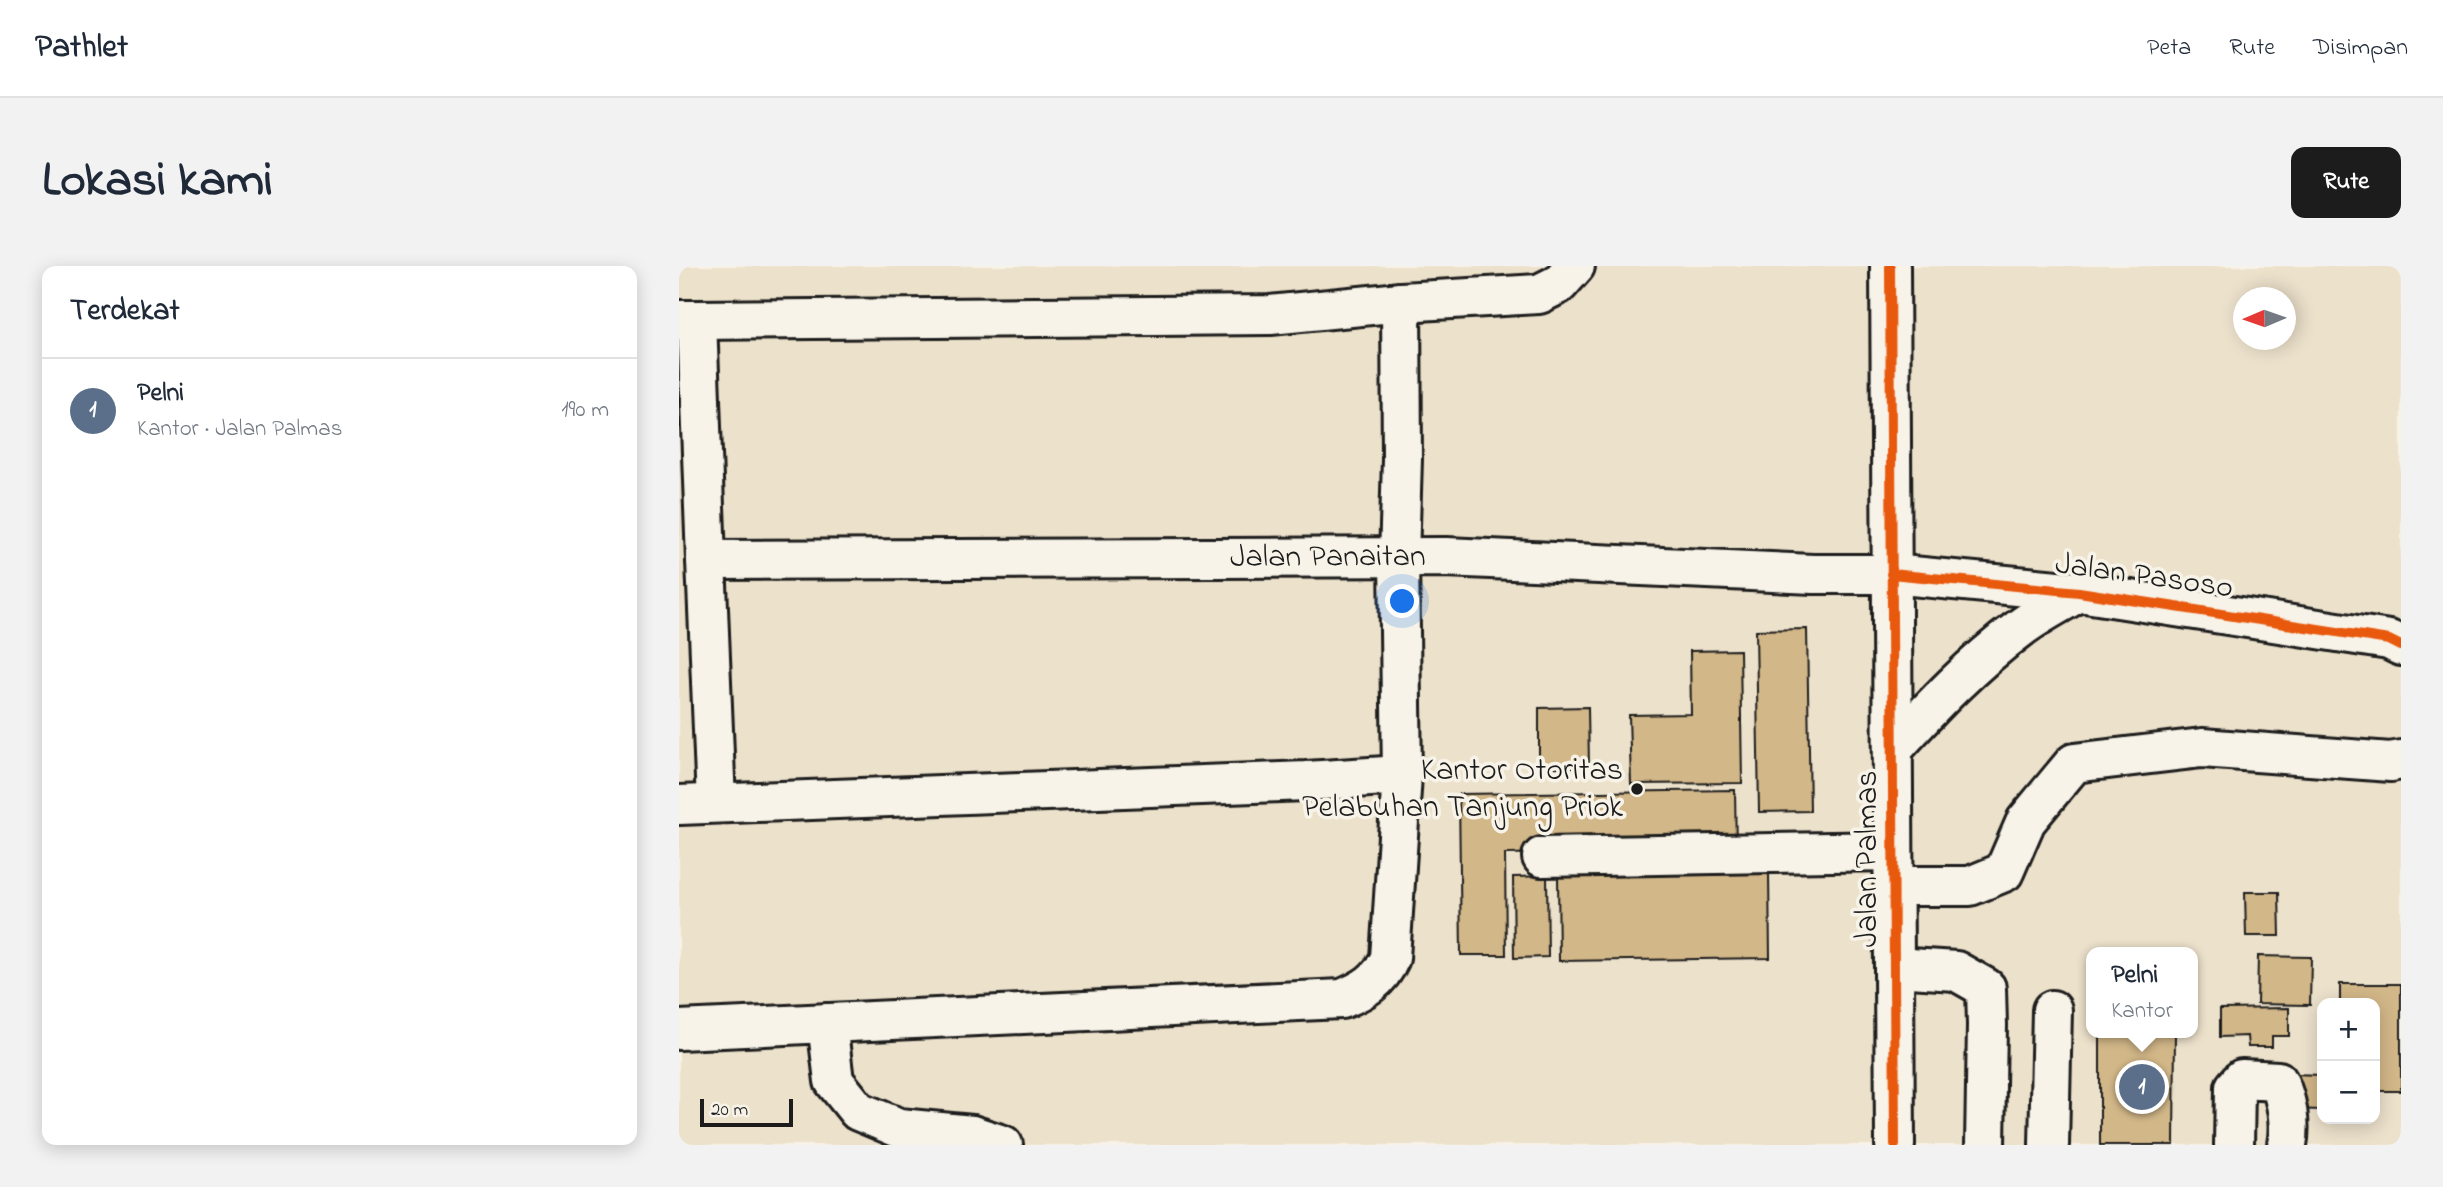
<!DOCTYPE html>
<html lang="id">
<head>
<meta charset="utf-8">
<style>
  :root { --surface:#fff; --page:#f2f2f3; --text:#1f2937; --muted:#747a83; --line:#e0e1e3; --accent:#1c1c1c }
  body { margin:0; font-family:"Indie Flower",sans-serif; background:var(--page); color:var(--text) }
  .controls { position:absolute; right:21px; bottom:21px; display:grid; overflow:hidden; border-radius:14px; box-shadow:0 4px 18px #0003 }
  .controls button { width:63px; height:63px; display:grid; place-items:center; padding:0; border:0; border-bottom:2px solid var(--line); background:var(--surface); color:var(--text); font:35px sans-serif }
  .compass { position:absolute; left:1554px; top:21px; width:63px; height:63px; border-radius:50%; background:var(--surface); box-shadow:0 4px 18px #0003; rotate:268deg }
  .scale { position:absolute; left:21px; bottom:18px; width:93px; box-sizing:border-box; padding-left:7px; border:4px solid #1c1c1c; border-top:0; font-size:19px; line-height:24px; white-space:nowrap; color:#1c1c1c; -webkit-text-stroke:5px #f7f3e8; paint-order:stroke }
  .you { position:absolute; left:724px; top:336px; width:24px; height:24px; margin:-18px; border:5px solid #fff; border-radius:50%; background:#1a73e8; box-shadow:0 0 0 10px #1a73e833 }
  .badge { display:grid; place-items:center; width:46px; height:46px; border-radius:50%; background:var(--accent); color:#fff; font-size:23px; font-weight:700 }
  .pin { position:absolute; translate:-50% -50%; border:4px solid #fff; box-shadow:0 2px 7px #0006 }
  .popup { position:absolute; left:1407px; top:681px; width:112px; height:91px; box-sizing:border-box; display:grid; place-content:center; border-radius:14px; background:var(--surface); filter:drop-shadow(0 2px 5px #0005); font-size:23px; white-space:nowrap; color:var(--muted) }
  .popup b { font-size:26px; color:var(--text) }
  .popup::after { content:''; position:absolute; left:50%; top:100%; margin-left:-14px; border:14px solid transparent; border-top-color:var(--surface) }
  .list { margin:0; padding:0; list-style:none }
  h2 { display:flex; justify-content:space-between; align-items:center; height:91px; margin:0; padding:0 28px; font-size:30px }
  h2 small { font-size:23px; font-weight:400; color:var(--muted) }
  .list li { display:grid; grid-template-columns:46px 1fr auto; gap:21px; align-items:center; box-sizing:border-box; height:105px; padding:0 28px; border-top:2px solid var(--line) }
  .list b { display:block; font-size:26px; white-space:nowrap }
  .list p { margin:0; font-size:23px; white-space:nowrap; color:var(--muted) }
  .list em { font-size:23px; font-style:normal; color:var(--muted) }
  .map { position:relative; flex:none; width:1722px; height:879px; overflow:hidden; border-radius:14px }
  header { display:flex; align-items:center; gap:42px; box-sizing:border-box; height:98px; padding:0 35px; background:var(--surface); border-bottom:2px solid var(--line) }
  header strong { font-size:33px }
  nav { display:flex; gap:38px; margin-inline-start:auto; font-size:24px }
  .intro { display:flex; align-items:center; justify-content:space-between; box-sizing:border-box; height:168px; padding:0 42px }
  h1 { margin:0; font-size:49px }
  .button { padding:18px 32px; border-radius:14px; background:var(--accent); color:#fff; font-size:24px; font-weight:700 }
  main { display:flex; gap:42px; padding:0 42px }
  aside { flex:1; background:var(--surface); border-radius:14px; box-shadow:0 4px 18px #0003 }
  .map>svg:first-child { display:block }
  .built { fill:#ece1cb; fill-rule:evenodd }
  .building { fill:#d2b788; stroke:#1c1c1c; stroke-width:2 }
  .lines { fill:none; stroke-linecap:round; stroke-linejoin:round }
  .minor-casing { stroke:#1c1c1c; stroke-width:44 }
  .minor { stroke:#f7f3e8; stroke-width:38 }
  .cycleway-casing { stroke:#f7f3e8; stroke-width:15 }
  .cycleway { stroke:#e8590c; stroke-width:10 }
  .poi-dot { fill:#1c1c1c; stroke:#f7f3e8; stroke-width:2.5 }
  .labels { text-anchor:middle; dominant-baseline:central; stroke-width:7; stroke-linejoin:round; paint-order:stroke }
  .street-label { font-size:32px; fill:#1c1c1c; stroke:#f7f3e8 }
  .poi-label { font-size:32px; fill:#1c1c1c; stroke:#f7f3e8; text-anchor:end }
</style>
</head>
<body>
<header>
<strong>Pathlet</strong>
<nav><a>Peta</a><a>Rute</a><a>Disimpan</a></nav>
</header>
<div class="intro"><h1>Lokasi kami</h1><a class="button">Rute</a></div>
<main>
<aside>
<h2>Terdekat<small></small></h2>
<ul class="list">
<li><span class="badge" style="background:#5c6f8a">1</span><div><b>Pelni</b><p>Kantor · Jalan Palmas</p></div><em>190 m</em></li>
</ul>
</aside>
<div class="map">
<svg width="1722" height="879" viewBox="0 0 1722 879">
  <rect width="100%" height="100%" fill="#f7f3e8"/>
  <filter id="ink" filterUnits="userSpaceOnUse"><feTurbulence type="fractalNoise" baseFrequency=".0143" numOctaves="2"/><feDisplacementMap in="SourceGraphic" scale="14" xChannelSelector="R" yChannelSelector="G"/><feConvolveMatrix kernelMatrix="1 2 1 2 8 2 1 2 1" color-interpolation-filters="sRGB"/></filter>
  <g filter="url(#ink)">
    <path class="built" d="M0 0H1722V879H0ZM1564 32H1606V74H1564ZM1412 686H1514V767H1412ZM1643 737H1696V853H1643Z"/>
    <path class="building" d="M1128 363 1131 545 1080 546 1077 364Z
      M1061 384 1063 517 952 518 950 449 1012 448 1011 385Z
      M909 441 910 501H860V442Z
      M1056 524 1057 584 826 588 827 689H782L780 528Z
      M1090 607 1091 692 880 695 879 611Z
      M868 610 869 691 835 692 834 611Z
      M1566 626H1600L1601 670H1567Z
      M1579 690 1632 691 1631 739 1578 738Z
      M1661 718H1722V825H1696V737H1661Z
      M1610 742V770H1593V781H1569L1568 770 1541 771V743Z
      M1421 767H1496L1495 879H1421Z
      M1611 808 1643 809V844L1610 843Z"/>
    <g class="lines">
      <defs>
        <g id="minor">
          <path d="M1211 0 1216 879"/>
          <path d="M722 36 860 28 880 18 896 0"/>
          <path id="s1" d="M0 54H18L27 294 767 291 1134 308H1212L1400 326 1710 374 1722 380"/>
          <path d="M18 54 591 49 722 36 723 193 720 293 723 509"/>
          <path d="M27 294 37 537"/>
          <path d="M1215 482C1254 439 1293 398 1340 363 1358 349 1380 338 1400 326"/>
          <path d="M0 539 627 515 723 509 711 692C701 715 685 724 663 733L0 764"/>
          <path d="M863 591 1214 585"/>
          <path d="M1215 620H1291L1325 606 1347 555 1395 497 1523 482 1712 496 1722 494"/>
          <path d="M1215 701 1277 705 1307 722 1308 759 1306 879"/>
          <path d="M148 757 155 815 179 845 220 862 293 869 324 879"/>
          <path d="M1370 879 1373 744"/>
          <path d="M1555 879 1556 821 1563 813 1599 815C1608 833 1612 858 1608 879"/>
        </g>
      </defs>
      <use href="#minor" class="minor-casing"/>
      <use href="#minor" class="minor"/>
      <defs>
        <path id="cycleway" d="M1211 0 1216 879
          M1212 308 1400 326 1710 374 1722 380"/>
      </defs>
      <use href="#cycleway" class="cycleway-casing"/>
      <use href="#cycleway" class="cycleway"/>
    </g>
  </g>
  <circle class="poi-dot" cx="958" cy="523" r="7"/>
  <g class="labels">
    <g class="street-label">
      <text stroke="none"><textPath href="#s1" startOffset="880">Jalan Panaitan</textPath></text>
      <text transform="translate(1465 311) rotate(8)">Jalan Pasoso</text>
      <text transform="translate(1189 593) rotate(-90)">Jalan Palmas</text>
    </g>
    <g class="poi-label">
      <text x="944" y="505">Kantor Otoritas<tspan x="944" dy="37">Pelabuhan Tanjung Priok</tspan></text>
    </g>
  </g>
</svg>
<div class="controls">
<button>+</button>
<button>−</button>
</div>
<svg class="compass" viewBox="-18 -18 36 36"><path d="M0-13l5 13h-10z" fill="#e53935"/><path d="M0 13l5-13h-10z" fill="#747a83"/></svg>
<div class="scale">20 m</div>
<div class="you"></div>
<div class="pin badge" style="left:1463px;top:821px;background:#5c6f8a">1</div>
<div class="popup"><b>Pelni</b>Kantor</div>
</div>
</main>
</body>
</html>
